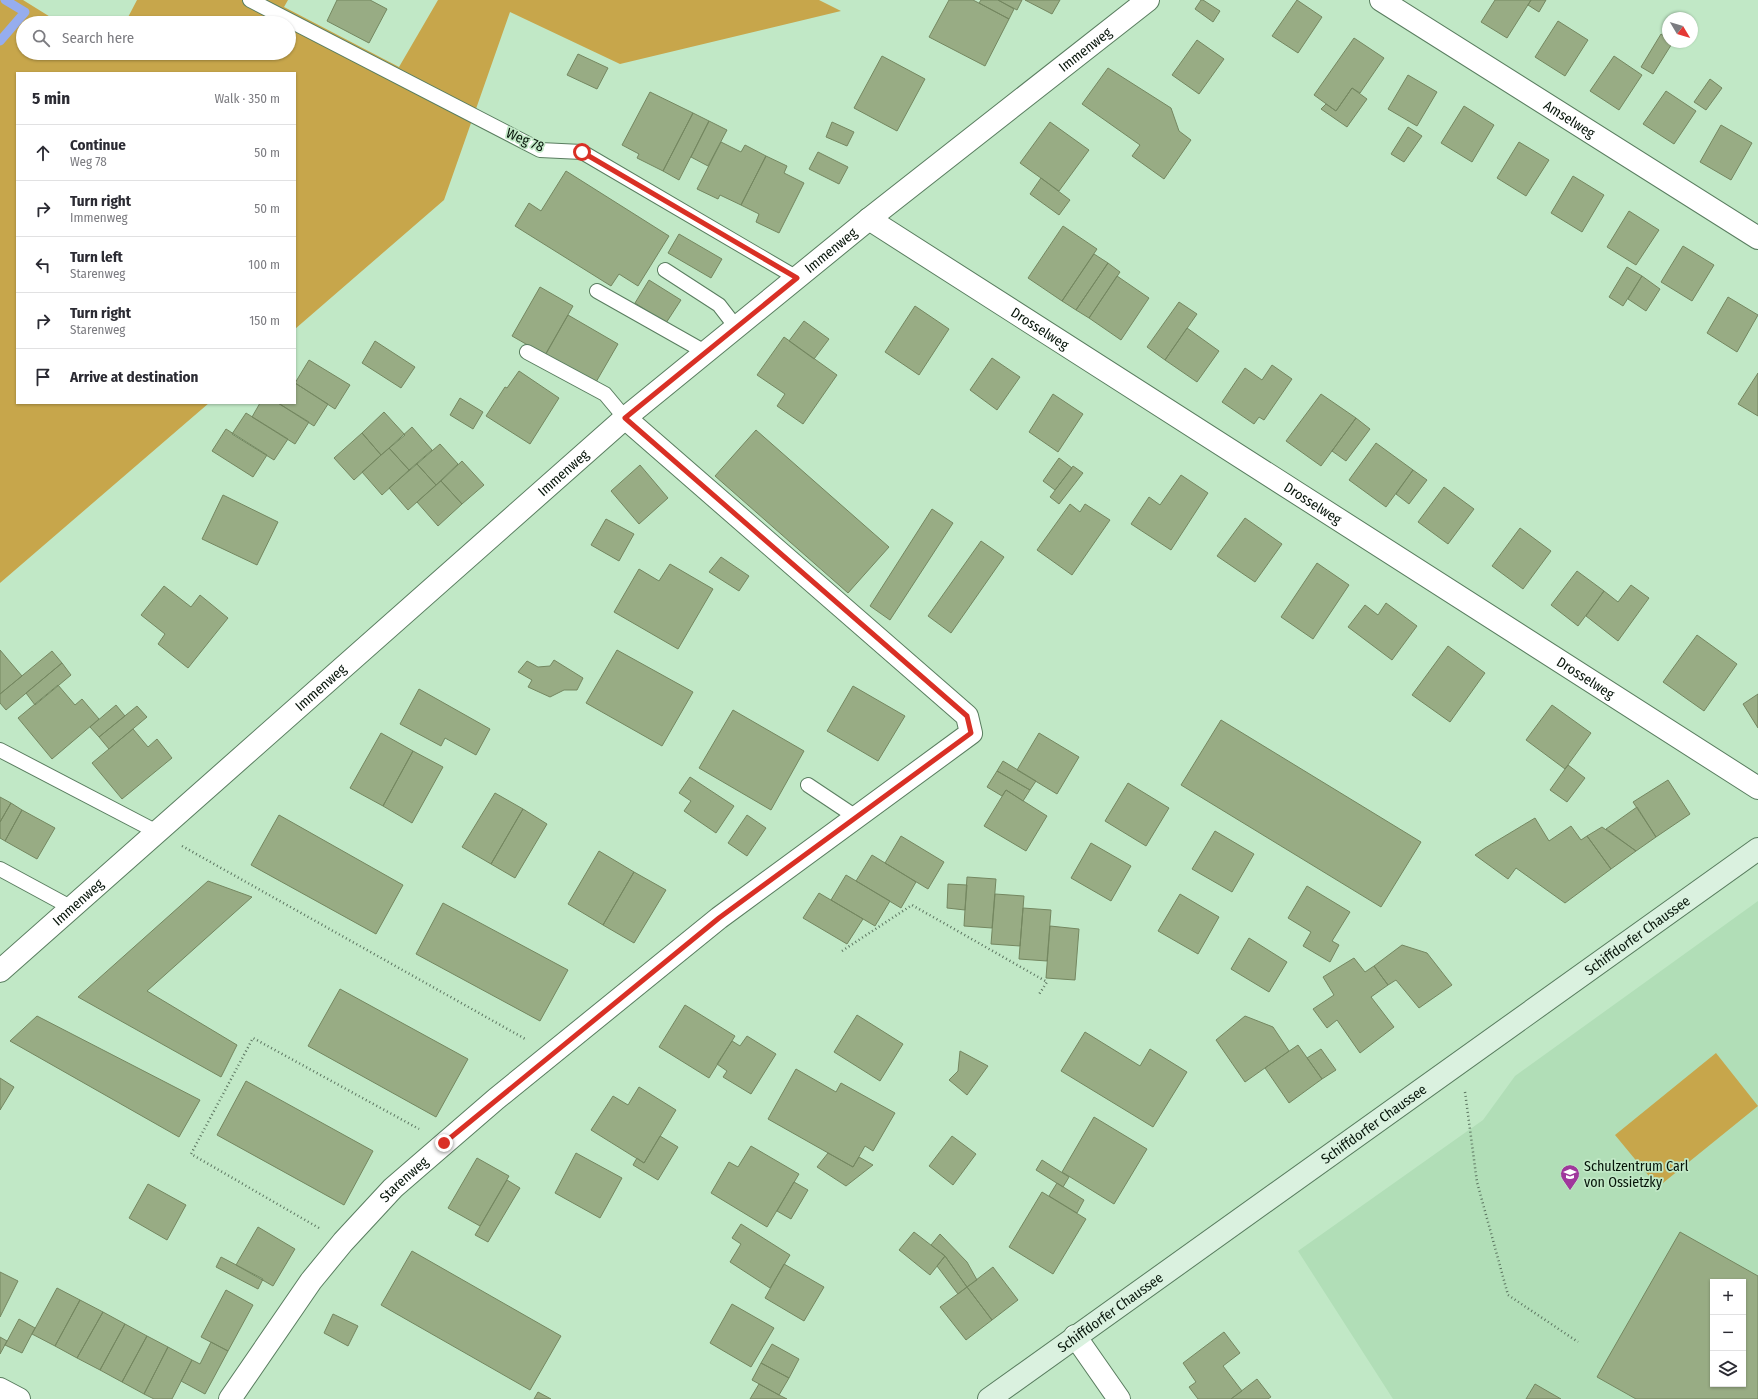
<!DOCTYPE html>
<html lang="en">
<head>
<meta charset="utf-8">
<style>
  :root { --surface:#fff; --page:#f7f7f7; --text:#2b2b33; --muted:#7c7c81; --line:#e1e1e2 }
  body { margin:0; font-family:"Fira Sans Condensed",sans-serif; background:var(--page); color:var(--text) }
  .controls { position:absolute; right:12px; bottom:12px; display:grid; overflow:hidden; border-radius:0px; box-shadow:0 1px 3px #0004 }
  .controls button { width:36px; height:36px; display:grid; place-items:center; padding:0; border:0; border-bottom:1px solid var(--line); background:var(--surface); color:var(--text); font:20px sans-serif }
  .compass { position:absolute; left:1662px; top:12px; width:36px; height:36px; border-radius:50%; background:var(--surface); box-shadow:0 1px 3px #0004; rotate:128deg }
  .stop { position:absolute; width:12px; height:12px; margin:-9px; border:3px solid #d93025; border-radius:50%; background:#fff }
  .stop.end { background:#d93025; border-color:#fff; box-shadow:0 1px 4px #0008 }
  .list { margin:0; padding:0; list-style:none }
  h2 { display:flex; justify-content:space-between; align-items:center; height:52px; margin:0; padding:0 16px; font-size:17px }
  h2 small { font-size:13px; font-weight:400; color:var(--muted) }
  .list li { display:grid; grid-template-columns:26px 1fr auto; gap:12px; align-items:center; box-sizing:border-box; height:56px; padding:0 16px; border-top:1px solid var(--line) }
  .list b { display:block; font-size:15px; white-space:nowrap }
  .list p { margin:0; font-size:13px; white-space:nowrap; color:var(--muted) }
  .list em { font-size:13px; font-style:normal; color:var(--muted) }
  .icon { flex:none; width:22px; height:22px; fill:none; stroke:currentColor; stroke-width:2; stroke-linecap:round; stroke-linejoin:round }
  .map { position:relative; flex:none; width:1758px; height:1399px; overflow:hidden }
  .search { position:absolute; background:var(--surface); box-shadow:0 1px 3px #0004; left:16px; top:16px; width:280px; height:44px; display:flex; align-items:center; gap:10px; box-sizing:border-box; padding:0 14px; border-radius:22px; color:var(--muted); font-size:15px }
  .panel { position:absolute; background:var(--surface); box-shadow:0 1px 3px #0004; left:16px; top:72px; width:280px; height:332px; border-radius:0px }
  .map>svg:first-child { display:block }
  .built { fill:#b1deb7; fill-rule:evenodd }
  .green { fill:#c7a64b }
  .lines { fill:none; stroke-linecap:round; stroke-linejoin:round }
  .stream { stroke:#96adee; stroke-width:9 }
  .building { fill:#98ac84; stroke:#748760; fill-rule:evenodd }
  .service-casing { stroke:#597d5f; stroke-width:16 }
  .minor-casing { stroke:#597d5f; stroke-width:24 }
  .secondary-casing { stroke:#597d5f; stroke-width:24 }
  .path { stroke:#5c7560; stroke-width:2.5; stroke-dasharray:1 3; stroke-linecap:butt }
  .service { stroke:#fff; stroke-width:14 }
  .minor { stroke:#fff; stroke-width:22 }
  .secondary { stroke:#daf1df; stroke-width:22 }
  .route { stroke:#d93025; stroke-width:5 }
  .labels { text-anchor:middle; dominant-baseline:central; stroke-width:3.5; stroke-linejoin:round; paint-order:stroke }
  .street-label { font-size:14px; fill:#061409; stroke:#c1e8c6 }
  .poi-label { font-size:14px; fill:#061409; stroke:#c1e8c6; text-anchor:start }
</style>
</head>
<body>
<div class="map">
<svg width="1758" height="1399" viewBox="0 0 1758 1399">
  <rect width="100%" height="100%" fill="#c1e8c6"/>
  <path class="built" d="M1758 901V1399H1393L1298 1251 1483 1120 1515 1076ZM1713 1282H1743V1384H1713Z"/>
  <path class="green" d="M0 0H23L60 23H23V53H289V23H125L137 0H288L284 7 399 67 438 0H819L841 11 620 64 510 12 444 200 295 329V73H17V403H209L0 583Z
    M1716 1053 1758 1106 1658 1187 1615 1135Z"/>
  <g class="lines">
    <path class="stream" d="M0 41 25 12 5 0"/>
  </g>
  <path class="building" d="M337 0H370L387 9 369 43 327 21Z
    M949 0H973L1009 19 985 66 929 37Z
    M981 0H998L1014 9 1009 19 979 3Z
    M998 0H1022L1017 10Z
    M1025 0H1060L1052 14Z
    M1201 0H1203L1220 11 1213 22 1195 9Z
    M1297 0 1322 17 1298 53 1272 36Z
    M1495 0H1531L1507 38 1481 22Z
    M1531 0H1546L1539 12 1528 5Z
    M1558 21 1588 40 1565 76 1535 57Z
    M1661 34 1668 39V42H1673L1653 74 1641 67Z
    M1354 38 1384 58 1360 93 1352 88 1336 111 1314 95Z
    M1197 40 1224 59 1199 94 1172 75Z
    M578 54 608 68 597 89 567 75Z
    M882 56 925 79 897 131 854 108Z
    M1614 56 1642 75 1619 110 1590 91Z
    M1108 68 1171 108 1179 131 1191 140 1164 179 1132 156 1140 145 1082 104Z
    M1408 75 1437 92 1417 126 1388 109Z
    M1710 79 1722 88 1706 110 1694 102Z
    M1352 88 1367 99 1347 127 1321 109 1326 104 1336 111Z
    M1666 91 1696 111 1674 144 1643 124Z
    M650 92 693 113 663 171 637 158 639 154 622 145Z
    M1464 106 1494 125 1472 162 1441 143Z
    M693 113 709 121 679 180 663 171Z
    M709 121 727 130 708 166 691 157Z
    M832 122 854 132 847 146 826 137Z
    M1050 122 1089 150 1059 191 1020 163Z
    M1721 125 1752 143 1731 180 1700 162Z
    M1408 127 1422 136 1404 162 1391 154Z
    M721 142 741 152 745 145 766 156 741 205 720 195 718 199 697 189Z
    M1519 142 1549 160 1526 196 1497 178Z
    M818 152 848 167 839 184 809 169Z
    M766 156 787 166 784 173 804 183 779 233 756 222 759 214 741 205Z
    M566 171 669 236 638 286 619 274 611 286 515 226 529 203 541 211Z
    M1573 176 1604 195 1582 232 1551 213Z
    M1041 178 1070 200 1059 215 1030 194Z
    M1629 211 1659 230 1636 265 1607 247Z
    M1063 226 1097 249 1062 301 1028 278Z
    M679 234 722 259 711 278 668 253Z
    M1683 246 1714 265 1692 301 1661 282Z
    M1094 254 1108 263 1076 310 1062 301Z
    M1108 263 1120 272 1089 318 1076 310Z
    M1627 267 1642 276 1623 306 1609 297Z
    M1117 276 1149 298 1121 340 1089 318Z
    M1642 276 1660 289 1646 311 1628 299Z
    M649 280 681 300 666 323 635 303Z
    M540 287 573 306 545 355 512 336Z
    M1728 297 1758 315 1737 352 1707 333Z
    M1179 302 1197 314 1165 360 1147 347Z
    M915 306 949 329 919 375 885 352Z
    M568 315 618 344 592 389 542 361Z
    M804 321 829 339 814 359 789 341Z
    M1187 328 1219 351 1197 382 1165 360Z
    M784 337 837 375 803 424 777 406 785 394 757 375Z
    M375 341 415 367 401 388 362 363Z
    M992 358 1020 377 997 410 970 390Z
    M309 360 350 385 335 409 295 383Z
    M1272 365 1292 379 1264 420 1259 417 1254 424 1222 402 1245 368 1262 380Z
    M519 371 559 398 530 444 486 416 505 387 507 388Z
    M1758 373V416L1738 404Z
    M295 383 328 404 314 426 278 403H295Z
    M1053 394 1083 414 1058 452 1029 432Z
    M1321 394 1356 418 1321 466 1286 441Z
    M460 398 483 412 473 429 450 415Z
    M260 403H278L309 422 295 444 252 417Z
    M384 412 405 435 381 455 362 433Z
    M246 413 288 439 274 460 232 434Z
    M1356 418 1370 429 1346 461 1332 451Z
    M412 427 432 450 409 470 389 448Z
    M226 429 267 455 253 477 212 451Z
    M756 430 889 547 848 593 715 476Z
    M362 433 381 455 354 480 334 458Z
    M1376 443 1413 470 1386 507 1349 480Z
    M440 444 458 464 436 485 417 464Z
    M389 448 409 470 382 495 362 472Z
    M1059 458 1072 468 1055 490 1043 481Z
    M462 461 484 485 462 504 441 481Z
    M417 464 436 485 408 510 389 488Z
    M640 465 668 498 639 524 611 491Z
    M1073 466 1083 473 1059 504 1050 497Z
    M1413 470 1427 480 1409 504 1396 494Z
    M1181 475 1208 493 1171 550 1131 524 1149 497 1160 505Z
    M441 481 462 504 438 526 417 502Z
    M1444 487 1474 509 1448 544 1418 522Z
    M223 495 278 522 257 565 202 539Z
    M1070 504 1080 512 1085 504 1110 520 1072 575 1037 550Z
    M932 509 953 523 890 620 870 606Z
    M1245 518 1282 544 1255 582 1217 556Z
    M606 519 634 534 619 561 591 545Z
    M1520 528 1551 551 1523 589 1492 566Z
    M981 541 1004 557 951 633 928 616Z
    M721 557 749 576 739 591 709 572Z
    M1317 563 1349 585 1313 639 1281 617Z
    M670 564 713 589 678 649 614 612 639 569 659 581Z
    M1577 571 1604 591 1578 626 1551 605Z
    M1631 585 1649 598 1618 641 1586 616 1604 591 1618 602Z
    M164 586 191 607 200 595 228 618 188 668 158 644 165 634 141 615Z
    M1386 603 1417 626 1392 660 1348 627 1365 605 1378 615Z
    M1697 635 1737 664 1704 711 1663 682Z
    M1448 646 1485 673 1450 722 1412 695Z
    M0 650 22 676 0 694Z
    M617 650 693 692 662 746 586 703Z
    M52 651 62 663 6 710 0 703V694Z
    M554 660 583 678 577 690H564L550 697 528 687 532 680 518 672 527 661 538 667 550 666Z
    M62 663 71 675 35 705 26 693Z
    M58 685 75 705 82 699 99 719 52 759 18 718Z
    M853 686 905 716 878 761 827 731Z
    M419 689 490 729 476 755 445 738 441 746 400 724Z
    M1758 694V728L1743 704Z
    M116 705 125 716 99 737 90 727Z
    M1552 705 1591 733 1565 769 1526 740Z
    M137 706 147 717 109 749 99 737Z
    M733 710 804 751 771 810 699 768Z
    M1221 720 1421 842 1381 907 1181 785Z
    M133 729 148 747 157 739 172 758 122 799 92 763Z
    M381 733 413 751 383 806 350 788Z
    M1039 733 1079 757 1057 794 1017 770Z
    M413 751 443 767 412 823 383 806Z
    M1003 761 1036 781 1030 790 997 771Z
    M1568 765 1585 778 1567 802 1550 790Z
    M997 771 1030 790 1023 801 1006 790 1002 796 987 787Z
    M690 777 734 806 716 833 684 811 691 801 679 793Z
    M1668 780 1690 814 1656 837 1633 802Z
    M1128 783 1169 808 1146 846 1105 821Z
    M1006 790 1047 816 1026 851 984 826Z
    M495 793 523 809 491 864 462 847Z
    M0 797 11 803 0 822Z
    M11 803 22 810 5 841 0 838V822Z
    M1637 807 1656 837 1636 851 1606 829Z
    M523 809 547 824 515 878 491 864Z
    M22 810 55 828 37 859 5 841Z
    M279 815 403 885 376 934 251 865Z
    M747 815 766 828 747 856 728 843Z
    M1535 818 1549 841 1571 826 1581 840 1587 836 1611 869 1565 903 1516 868 1508 879 1475 855 1485 848Z
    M1602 827 1636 851 1611 869 1587 836Z
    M1215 831 1254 854 1232 892 1192 869Z
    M901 836 944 862 928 889 885 863Z
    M1091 843 1131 866 1111 901 1071 878Z
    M599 851 634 872 603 925 568 904Z
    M872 855 916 882 901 908 856 881Z
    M634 872 666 890 634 943 603 925Z
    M846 875 890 901 875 926 831 900Z
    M967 877 996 879 992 928 964 926Z
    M208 881 252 897 147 991 237 1045 221 1077 78 997Z
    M948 884 967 885 965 910 947 908Z
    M1307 886 1350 912 1332 941 1339 945 1330 962 1303 946 1311 932 1288 918Z
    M819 893 863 919 847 944 803 918Z
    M995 894 1024 896 1020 946 991 944Z
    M1180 894 1219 917 1198 954 1158 931Z
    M443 903 568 970 540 1021 416 954Z
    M1023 908 1051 910 1047 961 1019 959Z
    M1050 926 1079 929 1075 980 1046 978Z
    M1249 938 1287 962 1269 992 1231 969Z
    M1402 945 1427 953 1452 985 1419 1008 1396 980 1388 985 1374 966Z
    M1354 958 1365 972 1374 966 1388 985 1371 997 1394 1027 1360 1053 1337 1020 1327 1028 1313 1009 1334 995 1323 977Z
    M340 989 468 1059 436 1117 308 1046Z
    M685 1005 735 1036 709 1078 659 1047Z
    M857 1015 903 1044 880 1081 834 1052Z
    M37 1016 200 1100 179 1137 10 1041Z
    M1245 1016 1273 1027 1289 1051 1245 1082 1216 1040Z
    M1085 1032 1140 1066 1150 1049 1187 1072 1153 1127 1061 1071Z
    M747 1036 776 1054 751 1094 723 1077 727 1071 717 1064 732 1041 740 1046Z
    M1298 1045 1322 1079 1289 1103 1265 1068Z
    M1321 1049 1336 1070 1322 1079 1307 1058Z
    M960 1051 988 1066 967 1095 949 1080 958 1071Z
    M796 1069 836 1092 841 1083 895 1113 873 1151 865 1146 853 1167 768 1119Z
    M0 1078 14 1087 0 1110Z
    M246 1081 373 1151 344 1205 217 1135Z
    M639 1087 676 1110 644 1163 591 1130 613 1096 628 1105Z
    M1094 1117 1147 1149 1114 1204 1062 1172Z
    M660 1136 678 1147 658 1180 633 1165 637 1158 644 1163Z
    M952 1136 976 1154 953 1185 929 1166Z
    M751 1146 799 1174 767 1227 711 1193 729 1162 738 1167Z
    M576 1153 622 1178 600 1218 555 1193Z
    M828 1153 853 1167 859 1157 873 1165 846 1186 817 1167Z
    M477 1158 509 1176 480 1226 448 1208Z
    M1042 1160 1069 1177 1063 1187 1036 1170Z
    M507 1180 520 1188 488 1242 475 1235Z
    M794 1182 808 1190 791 1219 777 1211Z
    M1057 1183 1084 1200 1077 1213 1049 1196Z
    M148 1184 186 1205 167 1240 129 1218Z
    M1042 1192 1086 1219 1053 1274 1009 1247Z
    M741 1224 790 1255 770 1288 730 1262 741 1244 732 1238Z
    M258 1227 295 1249 273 1286 236 1265Z
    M914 1232 945 1256 930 1275 899 1250Z
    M1680 1232 1758 1276V1399H1636L1597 1377ZM1713 1282H1743V1384H1713Z
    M940 1234 967 1262 977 1280 967 1287 945 1256 931 1245Z
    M412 1251 561 1336 530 1390 381 1305Z
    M945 1256 967 1287 958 1294 937 1266Z
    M221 1257 263 1279 258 1289 216 1267Z
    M784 1264 824 1287 804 1321 765 1298Z
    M993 1267 1018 1300 992 1320 967 1287Z
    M0 1272 18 1281 0 1317Z
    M967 1287 992 1320 966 1340 940 1307Z
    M57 1288 80 1300 55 1346 32 1334Z
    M226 1290 253 1305 228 1351 201 1337Z
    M80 1300 103 1312 77 1358 55 1346Z
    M732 1304 774 1328 751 1367 710 1343Z
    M103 1312 125 1324 100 1370 77 1358Z
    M333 1314 358 1326 348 1346 324 1333Z
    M19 1319 35 1328 22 1353 5 1345Z
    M125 1324 147 1336 122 1382 100 1370Z
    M1224 1332 1240 1353 1223 1366 1242 1391 1231 1399H1198L1189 1387 1196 1382 1183 1363Z
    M147 1336 168 1347 144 1394 122 1382Z
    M0 1337 7 1341 0 1354Z
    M211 1342 228 1351 205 1394 181 1381 192 1360 200 1364Z
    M772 1344 799 1359 789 1378 761 1363Z
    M168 1347 192 1360 172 1399H154L144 1394Z
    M761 1363 789 1378 779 1395 752 1380Z
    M1257 1379 1271 1397 1268 1399H1231Z
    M759 1384 779 1395 787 1399H750Z
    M1535 1384 1561 1399H1526Z
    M538 1392 551 1399H534Z"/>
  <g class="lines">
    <defs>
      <path id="service" d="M250 0 540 150 582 152 797 278
        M665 270 719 305 736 327
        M597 291 705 352
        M527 352 605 394 625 418
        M0 750 157 832
        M808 785 856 817
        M0 869 72 908"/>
      <g id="minor">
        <path id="s1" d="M1381 0 1758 238"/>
        <path id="s2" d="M869 219 1758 788"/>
        <path id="s3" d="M0 971 625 418 869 219 1148 0"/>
        <path d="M1075 1336 1119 1399"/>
        <path d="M0 1389 19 1399"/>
        <path id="s4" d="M230 1399 311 1281 343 1242 393 1188 496 1099 719 918 971 733 967 716 625 418"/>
      </g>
      <g id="secondary">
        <path id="s5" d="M989 1399 1758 849"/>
      </g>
    </defs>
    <use href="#service" class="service-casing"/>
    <use href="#minor" class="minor-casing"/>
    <use href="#secondary" class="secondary-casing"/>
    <path class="path" d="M182 846 527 1040
      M842 951 912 905 1047 982 1038 996
      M1465 1092 1477 1182 1508 1295 1578 1342
      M319 1228 191 1154 253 1038 419 1129"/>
    <use href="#service" class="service"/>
    <use href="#minor" class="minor"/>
    <use href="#secondary" class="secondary"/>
  </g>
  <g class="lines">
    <path class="route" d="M444 1143 719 918 971 733 967 716 625 418 797 278 582 152"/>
  </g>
  <defs>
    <symbol id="school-pin" viewBox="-11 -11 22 30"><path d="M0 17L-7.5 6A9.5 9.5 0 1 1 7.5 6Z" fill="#a0389c" stroke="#c1e8c6"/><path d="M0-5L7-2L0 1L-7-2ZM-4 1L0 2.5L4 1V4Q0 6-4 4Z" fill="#fff"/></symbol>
  </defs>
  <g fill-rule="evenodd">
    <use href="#school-pin" x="1559" y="1163" width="22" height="30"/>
  </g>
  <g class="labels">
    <g class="street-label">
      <text stroke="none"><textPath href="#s3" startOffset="1424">Immenweg</textPath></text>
      <text stroke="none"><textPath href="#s1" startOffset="223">Amselweg</textPath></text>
      <text transform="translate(525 140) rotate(23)">Weg 78</text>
      <text stroke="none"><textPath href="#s3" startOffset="1100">Immenweg</textPath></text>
      <text stroke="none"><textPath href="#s2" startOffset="203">Drosselweg</textPath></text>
      <text stroke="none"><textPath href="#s3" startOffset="752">Immenweg</textPath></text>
      <text stroke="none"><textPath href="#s2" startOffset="527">Drosselweg</textPath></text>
      <text stroke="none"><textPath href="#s2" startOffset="851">Drosselweg</textPath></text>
      <text stroke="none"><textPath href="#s3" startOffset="428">Immenweg</textPath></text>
      <text stroke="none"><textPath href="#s3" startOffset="104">Immenweg</textPath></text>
      <text stroke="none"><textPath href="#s5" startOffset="797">Schiffdorfer Chaussee</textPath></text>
      <text stroke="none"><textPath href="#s5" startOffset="473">Schiffdorfer Chaussee</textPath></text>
      <text stroke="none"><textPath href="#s4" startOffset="281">Starenweg</textPath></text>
      <text stroke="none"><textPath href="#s5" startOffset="149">Schiffdorfer Chaussee</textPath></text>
    </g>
    <g class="poi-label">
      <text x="1584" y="1166">Schulzentrum Carl<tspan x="1584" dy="16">von Ossietzky</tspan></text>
    </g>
  </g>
</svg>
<div class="controls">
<button>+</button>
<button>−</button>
<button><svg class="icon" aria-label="layers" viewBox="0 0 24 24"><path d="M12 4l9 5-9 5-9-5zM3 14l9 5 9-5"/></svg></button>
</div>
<svg class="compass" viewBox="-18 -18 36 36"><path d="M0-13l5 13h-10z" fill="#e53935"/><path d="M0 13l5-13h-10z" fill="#7c7c81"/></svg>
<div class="stop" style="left:582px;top:152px"></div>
<div class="stop end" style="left:444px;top:1143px"></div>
<div class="search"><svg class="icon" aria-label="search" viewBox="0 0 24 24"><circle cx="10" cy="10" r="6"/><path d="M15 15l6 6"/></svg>Search here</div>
<section class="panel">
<h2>5 min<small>Walk · 350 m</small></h2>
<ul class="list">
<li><svg class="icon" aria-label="ahead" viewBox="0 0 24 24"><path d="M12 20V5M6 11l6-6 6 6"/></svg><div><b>Continue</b><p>Weg 78</p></div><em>50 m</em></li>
<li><svg class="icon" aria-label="right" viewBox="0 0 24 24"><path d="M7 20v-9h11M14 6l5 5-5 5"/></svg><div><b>Turn right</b><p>Immenweg</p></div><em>50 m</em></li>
<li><svg class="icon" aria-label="left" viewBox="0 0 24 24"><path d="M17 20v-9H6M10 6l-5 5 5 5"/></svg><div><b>Turn left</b><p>Starenweg</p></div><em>100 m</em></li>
<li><svg class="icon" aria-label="right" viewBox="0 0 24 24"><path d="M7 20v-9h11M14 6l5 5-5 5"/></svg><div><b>Turn right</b><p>Starenweg</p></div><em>150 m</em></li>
<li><svg class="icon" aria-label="arrive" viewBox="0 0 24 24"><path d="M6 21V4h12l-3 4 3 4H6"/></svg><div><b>Arrive at destination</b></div></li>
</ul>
</section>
</div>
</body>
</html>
